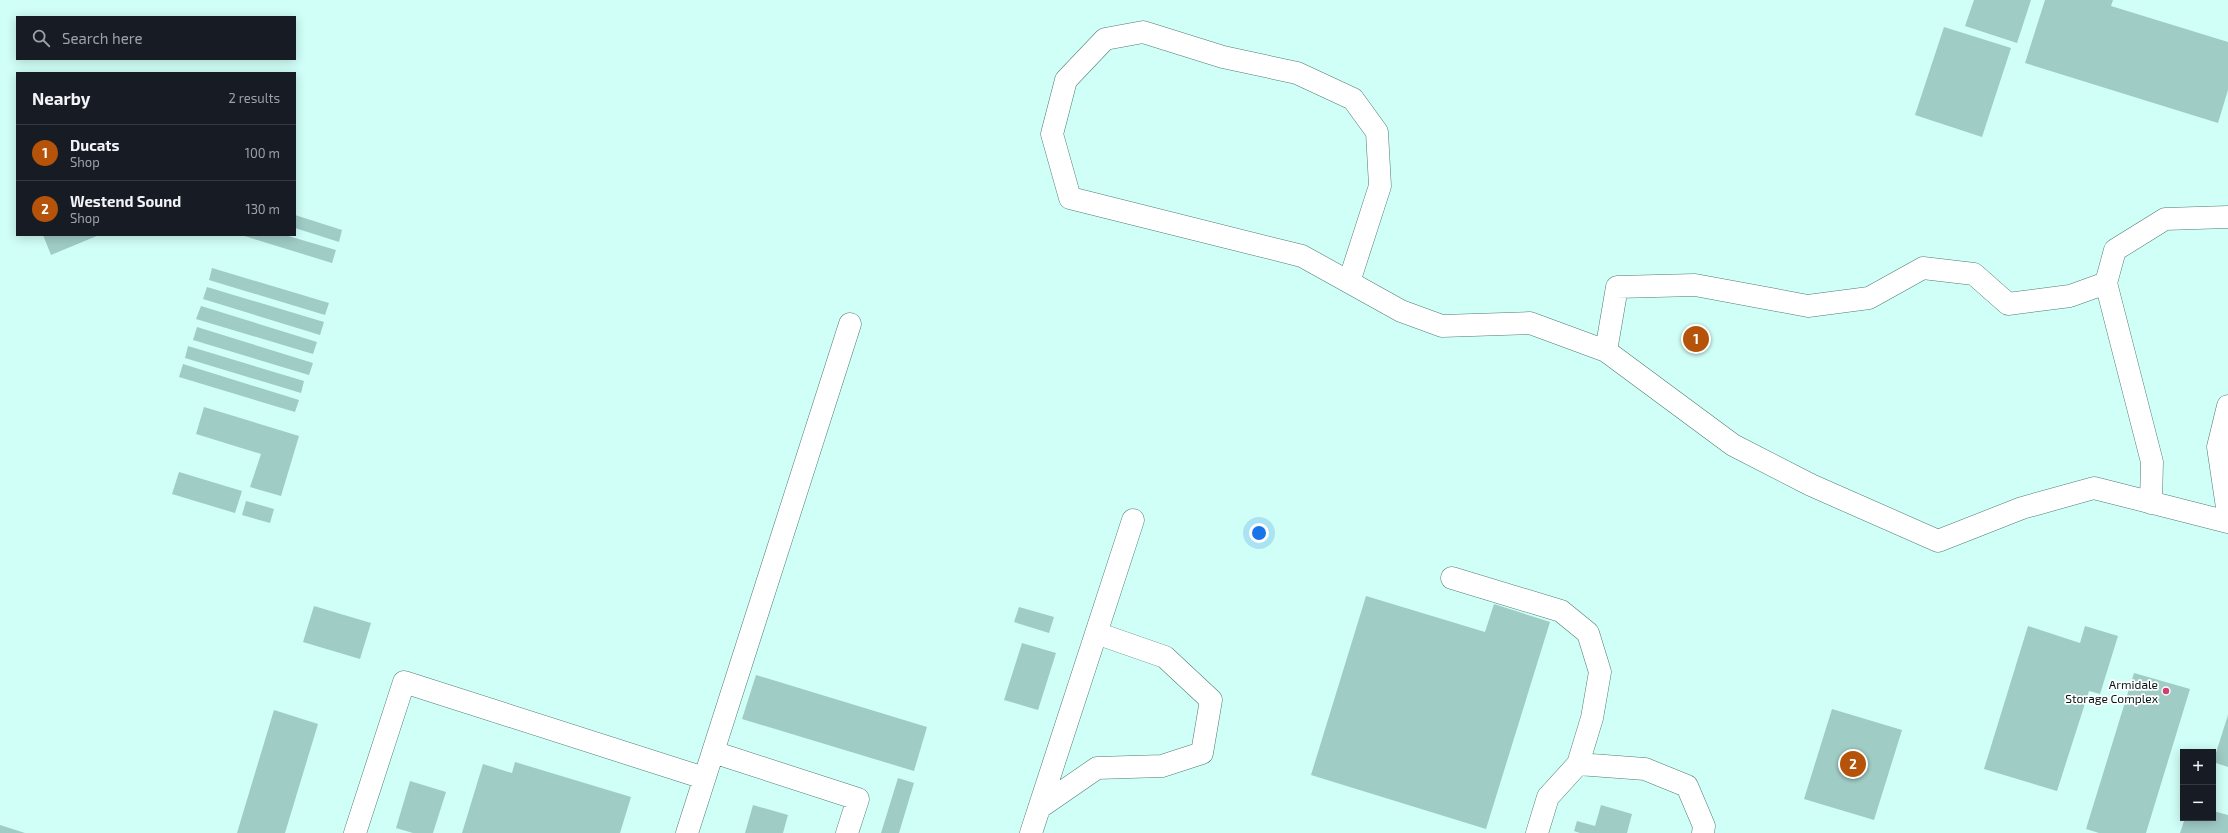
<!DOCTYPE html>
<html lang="en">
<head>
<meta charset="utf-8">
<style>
  :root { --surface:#171b24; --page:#20242c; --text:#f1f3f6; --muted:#9ea1a6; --line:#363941; --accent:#b45309 }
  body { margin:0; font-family:"Exo 2",sans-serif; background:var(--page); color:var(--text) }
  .controls { position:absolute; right:12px; bottom:12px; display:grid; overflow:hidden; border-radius:0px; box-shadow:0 2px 10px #0003 }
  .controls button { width:36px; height:36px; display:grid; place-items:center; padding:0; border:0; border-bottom:1px solid var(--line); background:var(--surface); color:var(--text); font:20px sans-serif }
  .you { position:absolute; left:1259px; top:533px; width:14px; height:14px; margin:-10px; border:3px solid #fff; border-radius:50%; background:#1a73e8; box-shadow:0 0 0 6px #1a73e833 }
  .badge { display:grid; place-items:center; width:26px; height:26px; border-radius:50%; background:var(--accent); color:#fff; font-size:13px; font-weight:700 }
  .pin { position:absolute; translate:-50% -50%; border:2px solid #fff; box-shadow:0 1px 4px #0006 }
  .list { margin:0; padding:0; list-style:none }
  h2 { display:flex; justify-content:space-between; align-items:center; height:52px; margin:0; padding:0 16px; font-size:17px }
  h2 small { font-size:13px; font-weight:400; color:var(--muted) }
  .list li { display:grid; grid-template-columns:26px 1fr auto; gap:12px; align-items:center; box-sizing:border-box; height:56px; padding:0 16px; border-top:1px solid var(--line) }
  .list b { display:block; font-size:15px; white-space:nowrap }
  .list p { margin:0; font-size:13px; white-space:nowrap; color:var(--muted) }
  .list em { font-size:13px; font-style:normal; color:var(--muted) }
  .icon { flex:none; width:22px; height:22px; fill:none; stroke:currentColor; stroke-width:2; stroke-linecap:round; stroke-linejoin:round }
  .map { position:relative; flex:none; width:2228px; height:833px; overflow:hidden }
  .search { position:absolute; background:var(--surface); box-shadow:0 2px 10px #0003; left:16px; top:16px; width:280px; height:44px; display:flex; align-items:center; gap:10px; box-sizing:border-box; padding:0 14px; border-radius:0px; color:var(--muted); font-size:15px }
  .panel { position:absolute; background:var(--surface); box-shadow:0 2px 10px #0003; left:16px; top:72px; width:280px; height:164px; border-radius:0px }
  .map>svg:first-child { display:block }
  .building { fill:#9fccc5 }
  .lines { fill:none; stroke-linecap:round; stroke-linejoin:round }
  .minor-casing { stroke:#507b74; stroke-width:23 }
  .minor { stroke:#fff; stroke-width:22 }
  .poi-dot { fill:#ce4170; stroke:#fff; stroke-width:1.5 }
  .labels { text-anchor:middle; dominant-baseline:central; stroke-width:3.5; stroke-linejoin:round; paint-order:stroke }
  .poi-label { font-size:12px; fill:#061815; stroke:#fff; text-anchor:end }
</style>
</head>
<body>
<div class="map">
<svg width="2228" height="833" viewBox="0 0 2228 833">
  <rect width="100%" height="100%" fill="#d0fff7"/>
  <path class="building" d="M1974 0H2031L2017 43 1965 26Z
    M2045 0H2113L2111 6 2228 42V90L2218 123 2025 63Z
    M1944 27 2011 48 1982 137 1915 115Z
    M295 215 342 230 339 242 295 228Z
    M43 235H99L51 255Z
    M241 235H285L336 250 332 263Z
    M212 268 329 303 325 315 209 280Z
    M207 287 324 322 320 335 203 299Z
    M201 306 317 342 313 354 196 319Z
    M197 327 313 363 309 375 193 340Z
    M188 346 304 381 301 393 185 358Z
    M183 364 299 400 295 412 179 377Z
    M204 407 299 436 281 496 250 487 261 454 196 434Z
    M179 472 242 491 235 513 172 494Z
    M246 501 274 509 270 523 242 515Z
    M1366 596 1485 632 1494 604 1550 622 1486 829 1311 775Z
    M314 606 371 623 360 659 303 642Z
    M1019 607 1054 617 1049 633 1014 622Z
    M2028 626 2080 643 2085 626 2118 636 2100 694 2089 691 2057 791 1984 769Z
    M1022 643 1056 653 1038 710 1004 700Z
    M2134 673 2190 689 2146 833H2099L2086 829Z
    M756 675 927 727 914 771 742 719Z
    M1832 709 1902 730 1874 820 1804 799Z
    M274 710 318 724 285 833H237Z
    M2228 715V767L2213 762Z
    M515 762 631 797 620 833H462L483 764 512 773Z
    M898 778 914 783 899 833H881Z
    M410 781 446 792 433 833H413L396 828Z
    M753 805 788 815 783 833H745Z
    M1601 805 1632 814 1627 833H1580L1574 831 1577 821 1595 826Z
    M2213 811 2228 815V833H2180L2185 818H2213Z
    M0 825 25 833H0Z"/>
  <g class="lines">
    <defs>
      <path id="minor" d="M1349 282 1380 186 1377 132 1353 99 1297 73 1223 57 1143 32 1105 39 1066 80 1052 134 1070 198 1302 256 1401 311 1442 326 1530 323 1606 351 1733 445 1811 485 1938 541 2022 508 2094 488 2228 522
        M2106 283 2152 462 2151 503
        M1606 351 1617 287 1695 285 1808 306 1869 298 1923 268 1974 274 2008 304 2070 296 2106 283 2115 250 2165 219 2228 217
        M2228 406 2218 447 2228 514
        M1452 578 1561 611 1588 633 1600 672 1592 718 1578 764
        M713 752 858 799 847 833
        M1039 808 1097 768 1162 766 1202 753 1211 700 1165 657 1096 633
        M355 833 404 682 704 778
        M687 833 850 324
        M1031 833 1133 520
        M1537 833 1548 797 1578 764 1645 769 1687 786 1704 826 1703 833"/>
    </defs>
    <use href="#minor" class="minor-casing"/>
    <use href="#minor" class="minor"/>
  </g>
  <circle class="poi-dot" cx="2166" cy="691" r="4"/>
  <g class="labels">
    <g class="poi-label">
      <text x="2158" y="684">Armidale<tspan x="2158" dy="14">Storage Complex</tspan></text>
    </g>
  </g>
</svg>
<div class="controls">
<button>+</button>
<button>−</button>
</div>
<div class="you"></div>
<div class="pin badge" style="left:1696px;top:339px">1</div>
<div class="pin badge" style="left:1853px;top:764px">2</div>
<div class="search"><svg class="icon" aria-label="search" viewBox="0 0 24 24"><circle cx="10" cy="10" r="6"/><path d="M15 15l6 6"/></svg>Search here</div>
<section class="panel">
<h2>Nearby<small>2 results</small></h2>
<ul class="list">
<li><span class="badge">1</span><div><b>Ducats</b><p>Shop</p></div><em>100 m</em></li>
<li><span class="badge">2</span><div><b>Westend Sound</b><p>Shop</p></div><em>130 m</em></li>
</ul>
</section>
</div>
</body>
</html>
